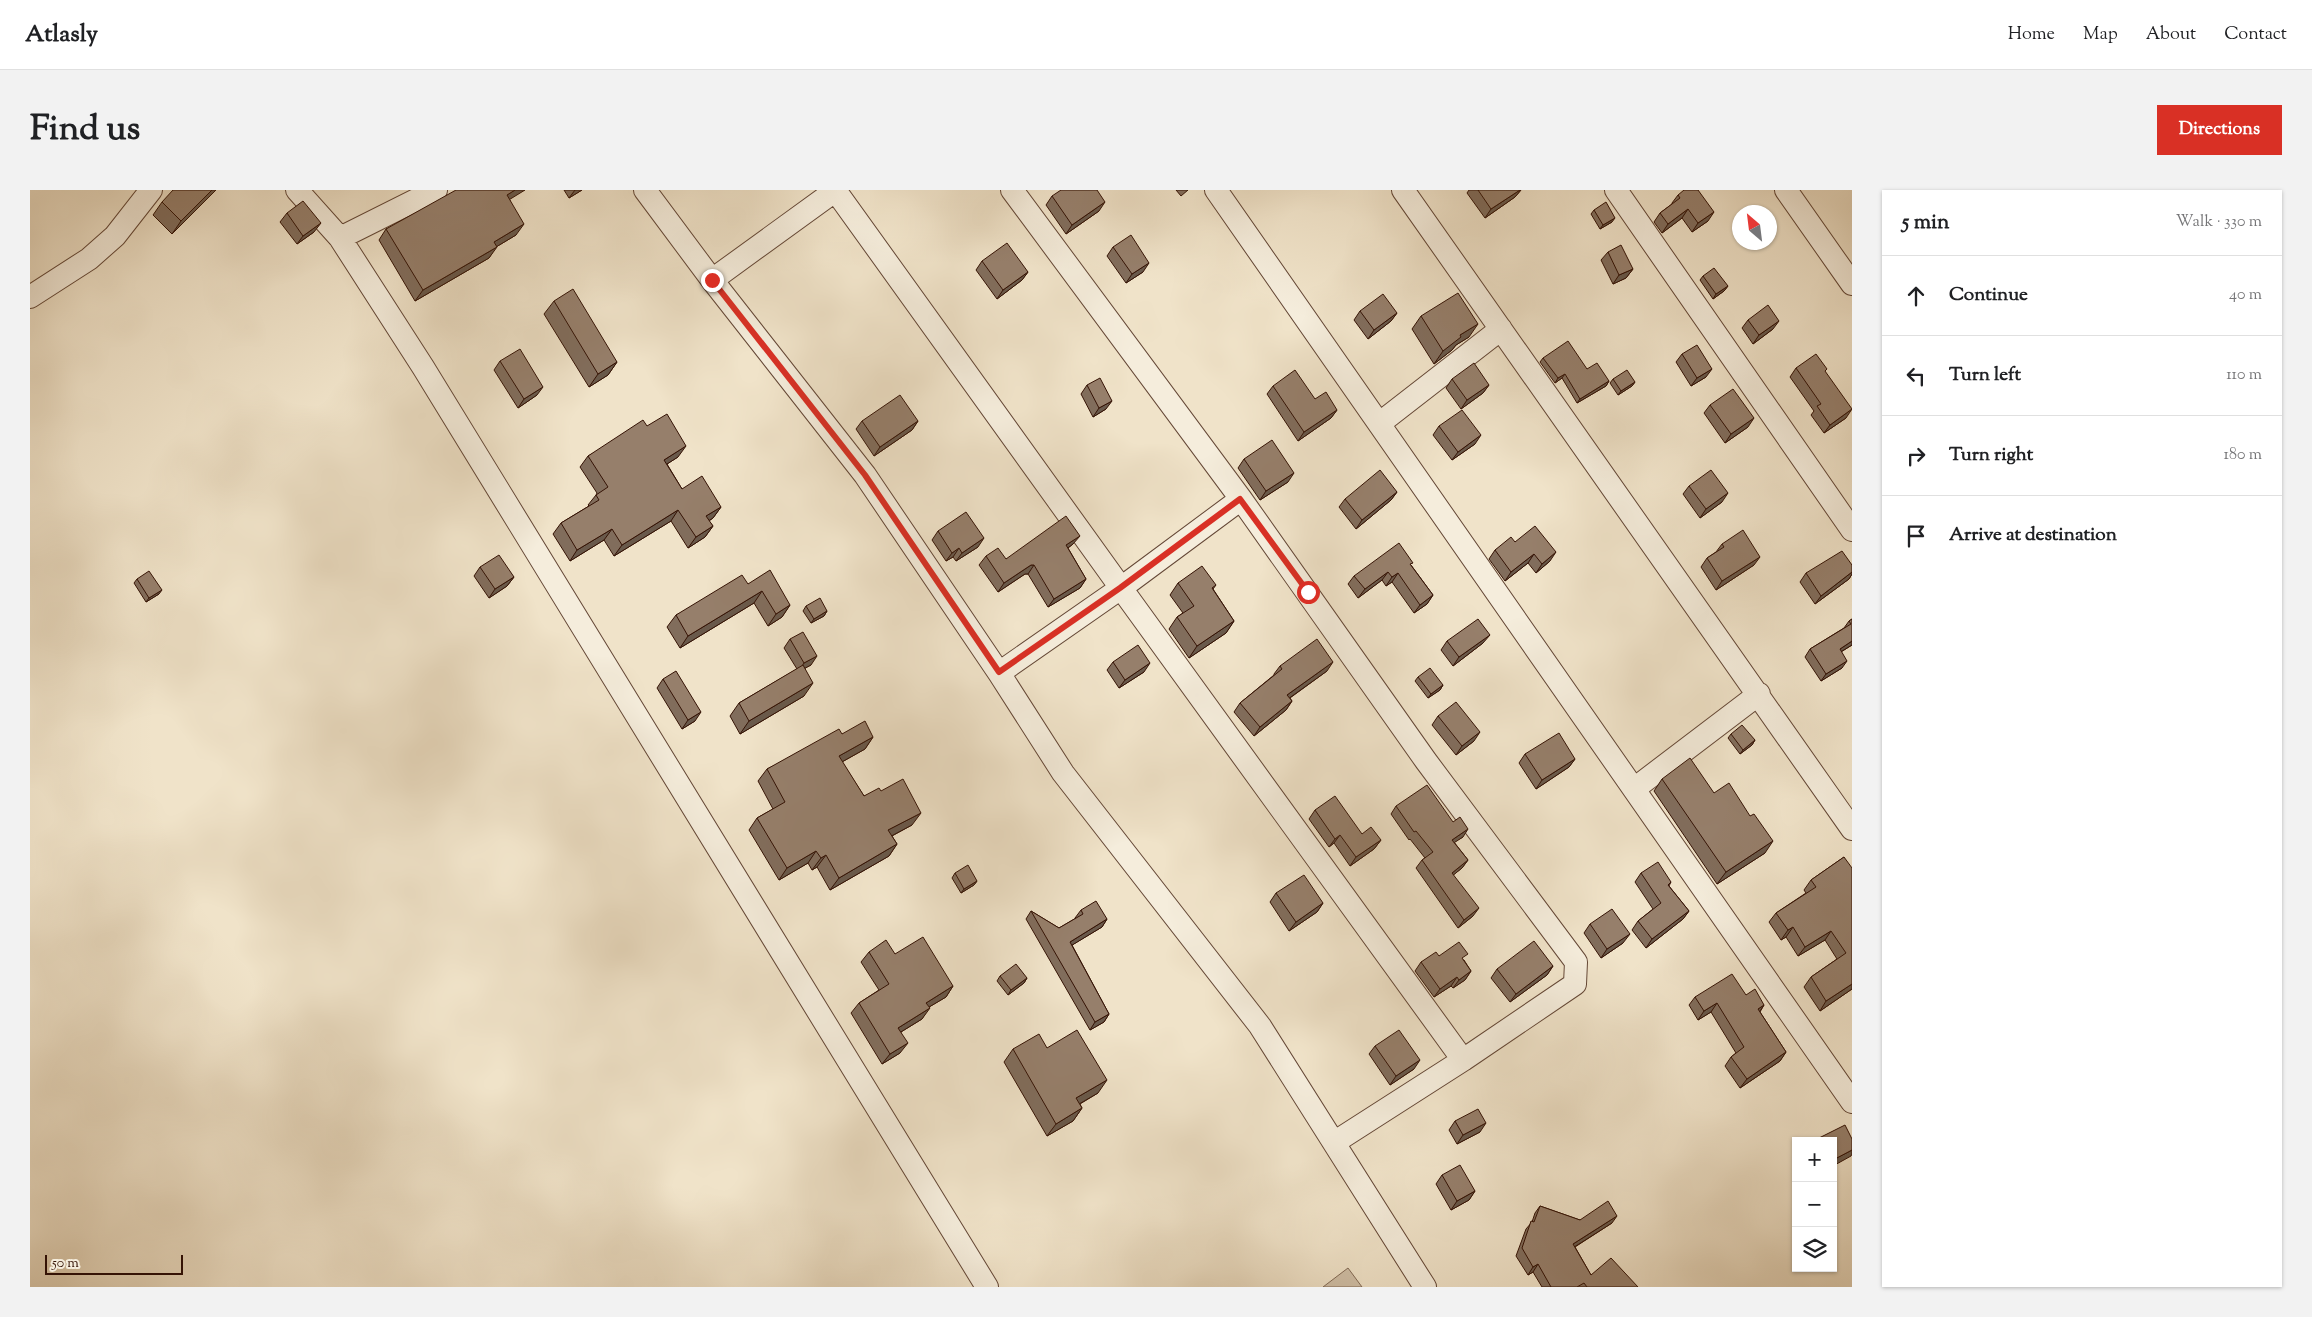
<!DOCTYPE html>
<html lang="en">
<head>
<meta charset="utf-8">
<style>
  :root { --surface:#fff; --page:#f2f2f2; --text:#202124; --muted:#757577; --line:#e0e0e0; --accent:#d93025 }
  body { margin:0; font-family:"Sorts Mill Goudy",serif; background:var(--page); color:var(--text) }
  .controls { position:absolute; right:15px; bottom:15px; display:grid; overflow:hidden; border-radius:0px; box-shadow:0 1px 4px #0004 }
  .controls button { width:45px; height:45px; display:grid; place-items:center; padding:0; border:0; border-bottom:1px solid var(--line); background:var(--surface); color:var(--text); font:25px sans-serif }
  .compass { position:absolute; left:1702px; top:15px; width:45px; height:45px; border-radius:50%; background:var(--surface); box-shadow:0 1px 4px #0004; rotate:332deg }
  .scale { position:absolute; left:15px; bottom:12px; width:138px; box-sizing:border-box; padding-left:5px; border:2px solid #351305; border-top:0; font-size:14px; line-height:18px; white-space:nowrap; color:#351305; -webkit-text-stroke:4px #f5eddc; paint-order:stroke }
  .stop { position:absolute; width:15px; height:15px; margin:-11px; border:4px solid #d93025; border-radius:50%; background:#fff }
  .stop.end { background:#d93025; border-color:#fff; box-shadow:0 1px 5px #0008 }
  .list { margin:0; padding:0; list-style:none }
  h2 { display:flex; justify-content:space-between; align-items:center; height:65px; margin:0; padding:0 20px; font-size:21px }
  h2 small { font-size:16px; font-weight:400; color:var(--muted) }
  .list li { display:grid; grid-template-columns:32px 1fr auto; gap:15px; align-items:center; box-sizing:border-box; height:80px; padding:0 20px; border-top:1px solid var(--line) }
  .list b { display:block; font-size:19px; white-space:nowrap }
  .list em { font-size:16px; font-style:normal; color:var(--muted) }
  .icon { flex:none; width:28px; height:28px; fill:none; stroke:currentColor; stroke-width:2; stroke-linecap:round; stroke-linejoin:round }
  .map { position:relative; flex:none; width:1822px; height:1097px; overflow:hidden; border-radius:0px }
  header { display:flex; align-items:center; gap:30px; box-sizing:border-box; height:70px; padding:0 25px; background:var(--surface); border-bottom:1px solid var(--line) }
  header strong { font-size:24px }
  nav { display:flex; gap:28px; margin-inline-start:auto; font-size:18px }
  .intro { display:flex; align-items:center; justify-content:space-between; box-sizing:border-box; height:120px; padding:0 30px }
  h1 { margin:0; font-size:35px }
  .button { padding:12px 22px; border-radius:0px; background:var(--accent); color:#fff; font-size:18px; font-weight:700 }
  main { display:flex; gap:30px; padding:0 30px }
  aside { flex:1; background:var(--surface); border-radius:0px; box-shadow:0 1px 4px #0004 }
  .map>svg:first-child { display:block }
  .green { fill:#d0c0a8; stroke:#826a56 }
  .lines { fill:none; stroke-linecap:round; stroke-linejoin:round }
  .minor-casing { stroke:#644736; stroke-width:24 }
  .minor { stroke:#f5eddc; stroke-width:22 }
  .wall { fill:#816d5c; stroke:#351305 }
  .shaded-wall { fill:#69594b; stroke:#351305 }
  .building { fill:#967f6b; stroke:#351305 }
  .route { stroke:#d93025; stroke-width:6 }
</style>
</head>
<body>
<header>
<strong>Atlasly</strong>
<nav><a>Home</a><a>Map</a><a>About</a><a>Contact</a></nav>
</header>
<div class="intro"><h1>Find us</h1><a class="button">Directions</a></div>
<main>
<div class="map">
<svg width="1822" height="1097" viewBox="0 0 1822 1097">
  <rect width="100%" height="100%" fill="#f0e3c9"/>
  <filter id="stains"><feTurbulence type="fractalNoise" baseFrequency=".004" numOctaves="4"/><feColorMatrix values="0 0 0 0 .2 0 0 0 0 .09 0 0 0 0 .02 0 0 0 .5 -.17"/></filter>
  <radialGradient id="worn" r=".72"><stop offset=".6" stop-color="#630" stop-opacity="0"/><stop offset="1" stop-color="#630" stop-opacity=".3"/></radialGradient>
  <path class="green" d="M1318 1078 1332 1097H1293Z"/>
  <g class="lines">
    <defs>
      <path id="minor" d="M267 0 310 48 393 177 957 1097
        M615 0 682 90 835 285 969 483 1033 583 1230 836 1395 1097
        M805 0 1091 398 1433 870
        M982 0 1211 309 1396 571 1546 772 1545 794 1433 870 1305 952
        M1186 0 1822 912
        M1373 0 1822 639
        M1586 0 1822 340
        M1756 0 1822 94
        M310 48 406 0
        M682 90 806 0
        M0 107 59 69 85 46 121 0
        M1350 233 1471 139
        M969 483 1091 398 1211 309
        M1604 599 1729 504"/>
    </defs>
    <use href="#minor" class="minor-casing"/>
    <use href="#minor" class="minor"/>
  </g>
  <path class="wall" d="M186 0 142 44 123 25 132 12Z
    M534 0H552L539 8Z
    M1146 0H1158L1151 6Z
    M1439 0H1491L1485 7 1455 28 1437 3Z
    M1648 5 1678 31 1662 42 1652 28 1632 43 1624 32 1630 23 1642 14V13Z
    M1022 6 1069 21 1036 44 1016 15Z
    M480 10 486 45 466 57 459 68 385 111 349 50 356 39Z
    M1564 20 1582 32 1570 39 1561 24Z
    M257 23 284 42 267 54 250 32Z
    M1083 57 1113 82 1096 93 1077 66Z
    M1578 62 1603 79 1596 88 1583 94 1571 70Z
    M952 71 998 82 992 90 967 109 946 80Z
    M1673 86 1698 96 1694 101 1683 109 1670 90Z
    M524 111 587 172 578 185 559 197 514 124Z
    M1330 121 1367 123 1361 131 1338 149 1324 130Z
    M1391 126 1439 147 1426 155 1422 160 1404 174 1382 139Z
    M1718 130 1743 139 1723 154 1712 138Z
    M1652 164 1676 187 1661 196 1646 172Z
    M1513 168 1557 179 1579 191 1576 196 1547 213 1532 188 1525 193 1510 172Z
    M470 171 507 205 488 218 464 180Z
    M1766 178 1795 182 1816 228 1794 243 1781 225 1784 221 1760 187Z
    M1422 189 1459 195 1453 203 1431 219 1416 198Z
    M1583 189 1605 192 1602 196 1588 205 1580 193Z
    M1057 195 1076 219 1063 227 1051 204Z
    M1243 196 1285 209 1307 220 1301 228 1268 251 1237 204Z
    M1680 215 1718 237 1695 253 1674 223Z
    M832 231H888L882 240 844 266 826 239Z
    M617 236 648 267 637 274 652 299 691 317 683 328 679 331 683 336 675 347 658 358 641 331 584 366 574 350 540 371 523 344 531 333 559 316 558 315 566 305 567 303 550 277 558 266Z
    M1409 236 1445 254 1422 270 1403 245Z
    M1214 269 1258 292 1230 310 1208 278Z
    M1659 296 1692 312 1670 328 1653 304Z
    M1367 302 1361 310 1326 339 1309 317 1315 309Z
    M908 341 948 357 926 371 923 367 916 371 902 350Z
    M1485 352 1520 371 1506 383 1498 373 1475 391 1459 369 1465 360Z
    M1043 354 1038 358 1056 389 1050 398 1018 417 998 384H995L968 402 949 375 956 366 976 369Z
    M1692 354 1724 375 1686 400 1671 377 1677 368 1686 362Z
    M1381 375 1403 405 1397 414 1384 423 1362 392 1356 396 1352 390 1328 408 1318 394 1324 386Z
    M1822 375V384L1819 389 1785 414 1770 392 1776 383Z
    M450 377 484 387 477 396 459 408 444 386Z
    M107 389 129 404 116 412 104 393Z
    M1148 393 1186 395 1183 399 1204 431 1196 443 1159 468 1139 439 1147 427 1153 423 1140 405Z
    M718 394 760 415 752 427 738 436 724 413 650 458 637 437 646 425Z
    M776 416 797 421 794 426 781 433 773 421Z
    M1822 429V455L1811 462 1812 478 1791 491 1775 467 1780 459 1814 438 1819 431Z
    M760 449 781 475 775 478 774 506 710 544 700 526 709 513 767 479 754 458Z
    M1417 451 1453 453 1423 476 1411 460Z
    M1083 472 1114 482 1089 498 1077 480Z
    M1250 476 1297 481 1260 508 1262 511 1256 520 1224 546 1204 522 1210 513 1244 485V484Z
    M1388 487 1413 495 1410 500 1398 508 1385 491Z
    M633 489 665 531 652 539 627 498Z
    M1408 526 1444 551 1426 565 1402 535Z
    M812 544 843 547 835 559 812 572 834 606 851 601 882 635 862 646 867 654 859 666 800 700 787 677 782 680 778 673 749 690 719 640 727 628 743 619 728 591 737 579Z
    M1701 544 1725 550 1722 555 1710 564 1698 548Z
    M1495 564 1545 569 1539 577 1506 599 1489 573Z
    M1632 589 1684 603 1735 663 1687 694 1624 601Z
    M1366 616 1433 647 1424 652 1438 670 1432 678 1423 685 1443 726 1428 738 1386 678 1392 670 1395 668 1380 649 1379 650 1361 624Z
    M1285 620 1332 644 1351 650 1344 659 1320 676 1304 653 1299 657 1279 629Z
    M1814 667 1822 799 1790 821 1774 797 1781 787 1807 769 1795 750 1768 766 1756 747 1751 750 1739 732 1746 723 1776 703 1774 700 1781 690Z
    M925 683 947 691 944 695 931 703 922 688Z
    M1611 683 1641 692 1639 696 1659 721 1653 729 1616 758 1602 740 1608 731 1623 719 1605 692Z
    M1246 703 1293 713 1287 722 1259 741 1240 712Z
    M1051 720 1077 729 1072 737 1042 755 1079 824 1074 832 1060 840 996 729 1001 721 1029 738 1046 728H1045Z
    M1560 734 1593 753 1571 768 1554 743Z
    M839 762 865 764 923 796 916 807 899 817 892 829 871 842 870 863 852 874 821 823 829 813 849 800 831 772Z
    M1409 766 1434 770 1441 781 1435 790 1423 798 1421 796 1404 807 1385 781 1391 772Z
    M1523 776 1517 785 1480 812 1461 788 1467 779Z
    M970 786 997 788 994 793 978 805 967 791Z
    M1716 805 1734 815 1730 822 1756 862 1750 871 1710 898 1695 876 1701 867 1706 863 1681 822 1668 830 1659 815 1665 807Z
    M1345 856 1384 879 1360 895 1339 864Z
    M1017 858 1068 903 1050 914 1052 918 1043 931 1017 946 974 872 983 859Z
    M1425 931 1450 942 1427 954 1419 940Z
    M1412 985 1445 1001 1439 1010 1421 1020 1406 994Z
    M1510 1016 1550 1030 1582 1033 1545 1057 1561 1085 1608 1097H1512L1503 1082 1498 1085 1486 1066 1496 1039 1502 1032 1505 1023Z"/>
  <path class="shaded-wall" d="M182 0H186L142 44 151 31Z
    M485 0H495L469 16 477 5Z
    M545 0H552L539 8Z
    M1490 0H1491L1485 7 1455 28 1461 19Z
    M1075 12 1069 21 1036 44 1042 35Z
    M1658 19 1652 28 1632 43 1638 34Z
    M1684 22 1678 31 1662 42 1668 33Z
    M1585 28 1582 32 1570 39 1573 35Z
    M291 33 284 42 267 54 273 46Z
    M494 34 486 45 456 63 464 52Z
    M467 57 459 68 385 111 393 100Z
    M1119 73 1113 82 1096 93 1102 84Z
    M1603 79 1596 88 1583 94 1589 85Z
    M998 82 992 90 967 109 973 100Z
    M1698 96 1694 101 1683 109 1686 104Z
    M1367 123 1361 131 1338 149 1344 140Z
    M1749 131 1743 139 1723 154 1729 145Z
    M1448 134 1439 147 1426 155 1422 160 1404 174 1413 161 1430 145Z
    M587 172 578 185 559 197 568 184Z
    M1682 179 1676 187 1661 196 1667 188Z
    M1535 184 1532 188 1525 193 1528 188Z
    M1579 191 1576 196 1547 213 1550 209Z
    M1605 192 1602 196 1588 205 1591 201Z
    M1459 195 1453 203 1431 219 1437 210Z
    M513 197 507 205 488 218 494 209Z
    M1082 211 1076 219 1063 227 1069 218Z
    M1822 219 1816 228 1794 243 1800 235Z
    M1307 220 1301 228 1268 251 1274 242Z
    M1724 228 1718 237 1695 253 1701 244Z
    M888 231 882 240 844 266 850 257Z
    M1451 245 1445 254 1422 270 1428 262Z
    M656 256 648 267 626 281 634 270Z
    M1264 283 1258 292 1230 310 1236 301Z
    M1367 302 1361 310 1326 339 1332 330Z
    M1698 303 1692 312 1670 328 1676 319Z
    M691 317 683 328 669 337 676 326Z
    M648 320 641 331 584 366 592 355Z
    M683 336 675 347 658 358 666 347Z
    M582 339 574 350 540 371 547 360Z
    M1050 346 1043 354 1030 364 1036 355Z
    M954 348 948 357 926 371 932 363Z
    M929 358 923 367 916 371 922 363Z
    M1526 362 1520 371 1506 383 1512 374Z
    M1504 364 1498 373 1475 391 1481 382Z
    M1730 367 1724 375 1686 400 1692 391Z
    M1001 375H1004L998 384H995L968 402 974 393Z
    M1358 382 1352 390 1328 408 1335 399Z
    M1822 382V384L1819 389 1785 414 1791 406Z
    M1368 383 1362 392 1356 396 1362 387Z
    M484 387 477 396 459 408 465 399Z
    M1056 389 1050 398 1018 417 1024 409Z
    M132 400 129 404 116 412 119 408Z
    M732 401 724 413 650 458 658 446Z
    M1403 405 1397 414 1384 423 1390 415Z
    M760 415 752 427 738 436 746 424Z
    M797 421 794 426 781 433 784 429Z
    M1204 431 1196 443 1159 468 1167 456Z
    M1460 445 1453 453 1423 476 1429 467Z
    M1822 451V455L1804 466 1810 459Z
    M787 466 781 475 768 482 774 473Z
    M1817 471 1812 478 1791 491 1796 484Z
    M1303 472 1297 481 1251 514 1257 505Z
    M1120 473 1114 482 1089 498 1095 490Z
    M783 493 774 506 710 544 719 531Z
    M1413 495 1410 500 1398 508 1401 504Z
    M1262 511 1256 520 1224 546 1230 537Z
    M671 522 665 531 652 539 658 530Z
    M1450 542 1444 551 1426 565 1432 556Z
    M843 547 835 559 801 578 809 566Z
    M1725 550 1722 555 1710 564 1713 560Z
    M1545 569 1539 577 1506 599 1512 590Z
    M891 623 882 635 850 652 858 640Z
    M1438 639 1433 647 1416 658 1422 650Z
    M1310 645 1304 653 1299 657 1305 649Z
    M1351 650 1344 659 1320 676 1326 667Z
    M1743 651 1735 663 1687 694 1696 682Z
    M867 654 859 666 800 700 809 688Z
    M786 661 778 673 749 690 757 678Z
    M796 665 787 677 782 680 791 668Z
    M1438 670 1432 678 1416 691 1422 683Z
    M947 691 944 695 931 703 934 699Z
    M1293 713 1287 722 1259 741 1266 732Z
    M1449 718 1443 726 1428 738 1434 730Z
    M1659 721 1653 729 1616 758 1622 749Z
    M1077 729 1072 737 1034 760 1040 752Z
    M1763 737 1756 747 1751 750 1758 740Z
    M1801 741 1795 750 1768 766 1775 757Z
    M1600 744 1593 753 1571 768 1577 759Z
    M1523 776 1517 785 1480 812 1486 804Z
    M1441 781 1435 790 1423 798 1429 790Z
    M1427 787 1421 796 1404 807 1410 799Z
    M997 788 994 793 978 805 981 800Z
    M1822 794V799L1790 821 1796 811Z
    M923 796 916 807 889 823 896 813Z
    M1687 813 1681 822 1668 830 1674 821Z
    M1734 815 1728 824V819Z
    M900 818 892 829 861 848 868 838Z
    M1079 824 1074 832 1060 840 1065 832Z
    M878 853 870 863 852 874 860 864Z
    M1756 862 1750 871 1710 898 1717 889Z
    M1390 870 1384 879 1360 895 1366 886Z
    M1077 890 1068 903 1037 921 1046 908Z
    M1052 918 1043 931 1017 946 1026 934Z
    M1456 933 1450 942 1427 954 1433 945Z
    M1822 960V964L1821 966 1803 976V970Z
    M1445 1001 1439 1010 1421 1020 1427 1011Z
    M1587 1026 1582 1033 1538 1061 1543 1054Z
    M1508 1074 1503 1082 1498 1085 1503 1077Z"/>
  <path class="building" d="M143 0H182L151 31 132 12Z
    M426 0H485L477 5 494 34 464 52 467 57 393 100 356 39Z
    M1031 0H1067L1075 12 1042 35 1022 6Z
    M1448 0H1490L1461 19Z
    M1654 0H1668L1684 22 1668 33 1658 19 1638 34 1630 23 1650 8 1648 5Z
    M273 11 291 33 273 46 257 23Z
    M1576 12 1585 28 1573 35 1564 20Z
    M1101 45 1119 73 1102 84 1083 57Z
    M977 53 998 82 973 100 952 71Z
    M1591 55 1603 79 1589 85 1578 62Z
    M1684 78 1698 96 1686 104 1673 86Z
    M543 99 587 172 568 184 524 111Z
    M1428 103 1448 134 1430 145 1431 147 1413 161 1391 126Z
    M1353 104 1367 123 1344 140 1330 121Z
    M1738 115 1749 131 1729 145 1718 130Z
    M1538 151 1557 179 1567 173 1579 191 1550 209 1535 184 1528 188 1513 168Z
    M1667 155 1682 179 1667 188 1652 164Z
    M490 159 513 197 494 209 470 171Z
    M1786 164 1797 179 1795 181 1822 219 1800 235 1787 216 1791 214 1766 178Z
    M1444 173 1459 195 1437 210 1422 189Z
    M1265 180 1285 209 1296 202 1307 220 1274 242 1243 196Z
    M1597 180 1605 192 1591 201 1583 189Z
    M1070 188 1082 211 1069 218 1057 195Z
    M1703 199 1724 228 1701 244 1680 215Z
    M870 205 888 231 850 257 832 231Z
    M1432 220 1451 245 1428 262 1409 236Z
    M637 224 656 256 634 270 652 299 672 286 691 317 676 326 683 336 666 347 648 320 592 355 582 339 547 360 531 333 569 310 566 305 578 297 558 266 613 230 617 236Z
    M1242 250 1264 283 1236 301 1214 269Z
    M1350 280 1367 302 1332 330 1315 309Z
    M1681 280 1698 303 1676 319 1659 296Z
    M936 322 954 348 932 363 929 358 922 363 908 341Z
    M1036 326 1050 346 1036 355 1056 389 1024 409 1004 375H1001L974 393 956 366 968 358 976 369Z
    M1505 336 1526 362 1512 374 1504 364 1481 382 1465 360 1481 347 1485 352Z
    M1713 340 1730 367 1692 391 1677 368 1694 357 1692 354Z
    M1369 353 1383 373 1380 374 1403 405 1390 415 1368 383 1362 387 1358 382 1335 399 1324 386Z
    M1812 361 1822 375V382L1791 406 1776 383Z
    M469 365 484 387 465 399 450 377Z
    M1172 376 1186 395 1182 398 1204 431 1167 456 1147 427 1164 416 1148 393Z
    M740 380 760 415 746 424 732 401 658 446 646 425 712 385 718 394Z
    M119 381 132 400 119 408 107 389Z
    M790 408 797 421 784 429 776 416Z
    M1448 429 1460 445 1429 467 1417 451Z
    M1822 429V451L1810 459 1817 471 1796 484 1780 459 1821 434 1819 431Z
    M773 442 787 466 774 473 760 449Z
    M1287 449 1303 472 1257 505 1262 511 1230 537 1210 513 1252 479 1250 476Z
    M1108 455 1120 473 1095 490 1083 472Z
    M773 475 783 493 719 531 709 513Z
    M1400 478 1413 495 1401 504 1388 487Z
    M646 481 671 522 658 530 633 489Z
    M1426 512 1450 542 1432 556 1408 526Z
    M835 531 843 547 809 566 834 606 849 598 851 601 873 589 891 623 858 640 867 654 809 688 796 665 791 668 786 661 757 678 727 628 755 612 737 579 809 539 812 544Z
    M1712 535 1725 550 1713 560 1701 544Z
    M1529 543 1545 569 1512 590 1495 564Z
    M1660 568 1684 603 1699 593 1720 626 1724 624 1743 651 1696 682 1632 589Z
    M1397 595 1423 632 1430 627 1438 639 1422 650 1438 670 1422 683 1449 718 1434 730 1392 670 1403 662 1386 641 1384 642 1366 616Z
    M1305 606 1332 644 1341 637 1351 650 1326 667 1310 645 1305 649 1285 620Z
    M1814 667 1822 678V794L1796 811 1781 787 1816 763 1801 741 1775 757 1763 737 1758 740 1746 723 1786 697 1781 690Z
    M1628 672 1641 692 1638 695 1659 721 1622 749 1608 731 1631 713 1611 683Z
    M938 675 947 691 934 699 925 683Z
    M1274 685 1293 713 1266 732 1246 703Z
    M1066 711 1077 729 1040 752 1079 824 1065 832 1001 721 1029 738 1053 724 1051 720Z
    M1582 719 1600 744 1577 759 1560 734Z
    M893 747 923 796 896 813 900 818 868 838 878 853 860 864 829 813 859 794 839 762 856 750 865 764Z
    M1504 751 1523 776 1486 804 1467 779Z
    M1429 752 1438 764 1432 768 1441 781 1429 790 1427 787 1410 799 1391 772 1406 762 1409 766Z
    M986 774 997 788 981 800 970 786Z
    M1702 784 1716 805 1725 799 1734 815 1728 819 1756 862 1717 889 1701 867 1714 857 1687 813 1674 821 1665 807Z
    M1047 840 1077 890 1046 908 1052 918 1026 934 983 859 1009 844 1017 858Z
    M1369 840 1390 870 1366 886 1345 856Z
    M1448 919 1456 933 1433 945 1425 931Z
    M1815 935 1822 949V960L1803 970V951H1783Z
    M1430 975 1445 1001 1427 1011 1412 985Z
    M1578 1011 1587 1026 1543 1054 1561 1085 1581 1068 1608 1097H1557L1554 1093 1547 1097H1521L1508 1074 1503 1077 1492 1058 1501 1031 1504 1032 1510 1016 1550 1030Z"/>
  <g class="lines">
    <path class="route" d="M682 90 835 285 969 482 1090 398 1210 309 1278 402"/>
  </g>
  <rect width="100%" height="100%" filter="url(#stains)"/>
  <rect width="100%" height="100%" fill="url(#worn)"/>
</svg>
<div class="controls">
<button>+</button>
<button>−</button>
<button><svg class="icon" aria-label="layers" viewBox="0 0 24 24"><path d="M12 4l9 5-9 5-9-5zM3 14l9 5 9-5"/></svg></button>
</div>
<svg class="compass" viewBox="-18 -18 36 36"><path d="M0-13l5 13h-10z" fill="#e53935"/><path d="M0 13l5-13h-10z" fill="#757577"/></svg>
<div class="scale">50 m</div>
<div class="stop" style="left:1278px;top:402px"></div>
<div class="stop end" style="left:682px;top:90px"></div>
</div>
<aside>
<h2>5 min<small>Walk · 330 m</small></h2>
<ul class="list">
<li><svg class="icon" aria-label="ahead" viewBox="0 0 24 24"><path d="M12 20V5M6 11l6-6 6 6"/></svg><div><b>Continue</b></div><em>40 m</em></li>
<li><svg class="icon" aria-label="left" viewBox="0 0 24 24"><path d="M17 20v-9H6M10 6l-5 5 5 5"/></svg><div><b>Turn left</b></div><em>110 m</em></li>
<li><svg class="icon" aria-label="right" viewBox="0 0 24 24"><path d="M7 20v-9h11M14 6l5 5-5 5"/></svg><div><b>Turn right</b></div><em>180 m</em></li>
<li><svg class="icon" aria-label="arrive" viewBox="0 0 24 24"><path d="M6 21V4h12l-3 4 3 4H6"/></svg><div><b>Arrive at destination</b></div></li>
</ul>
</aside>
</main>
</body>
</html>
